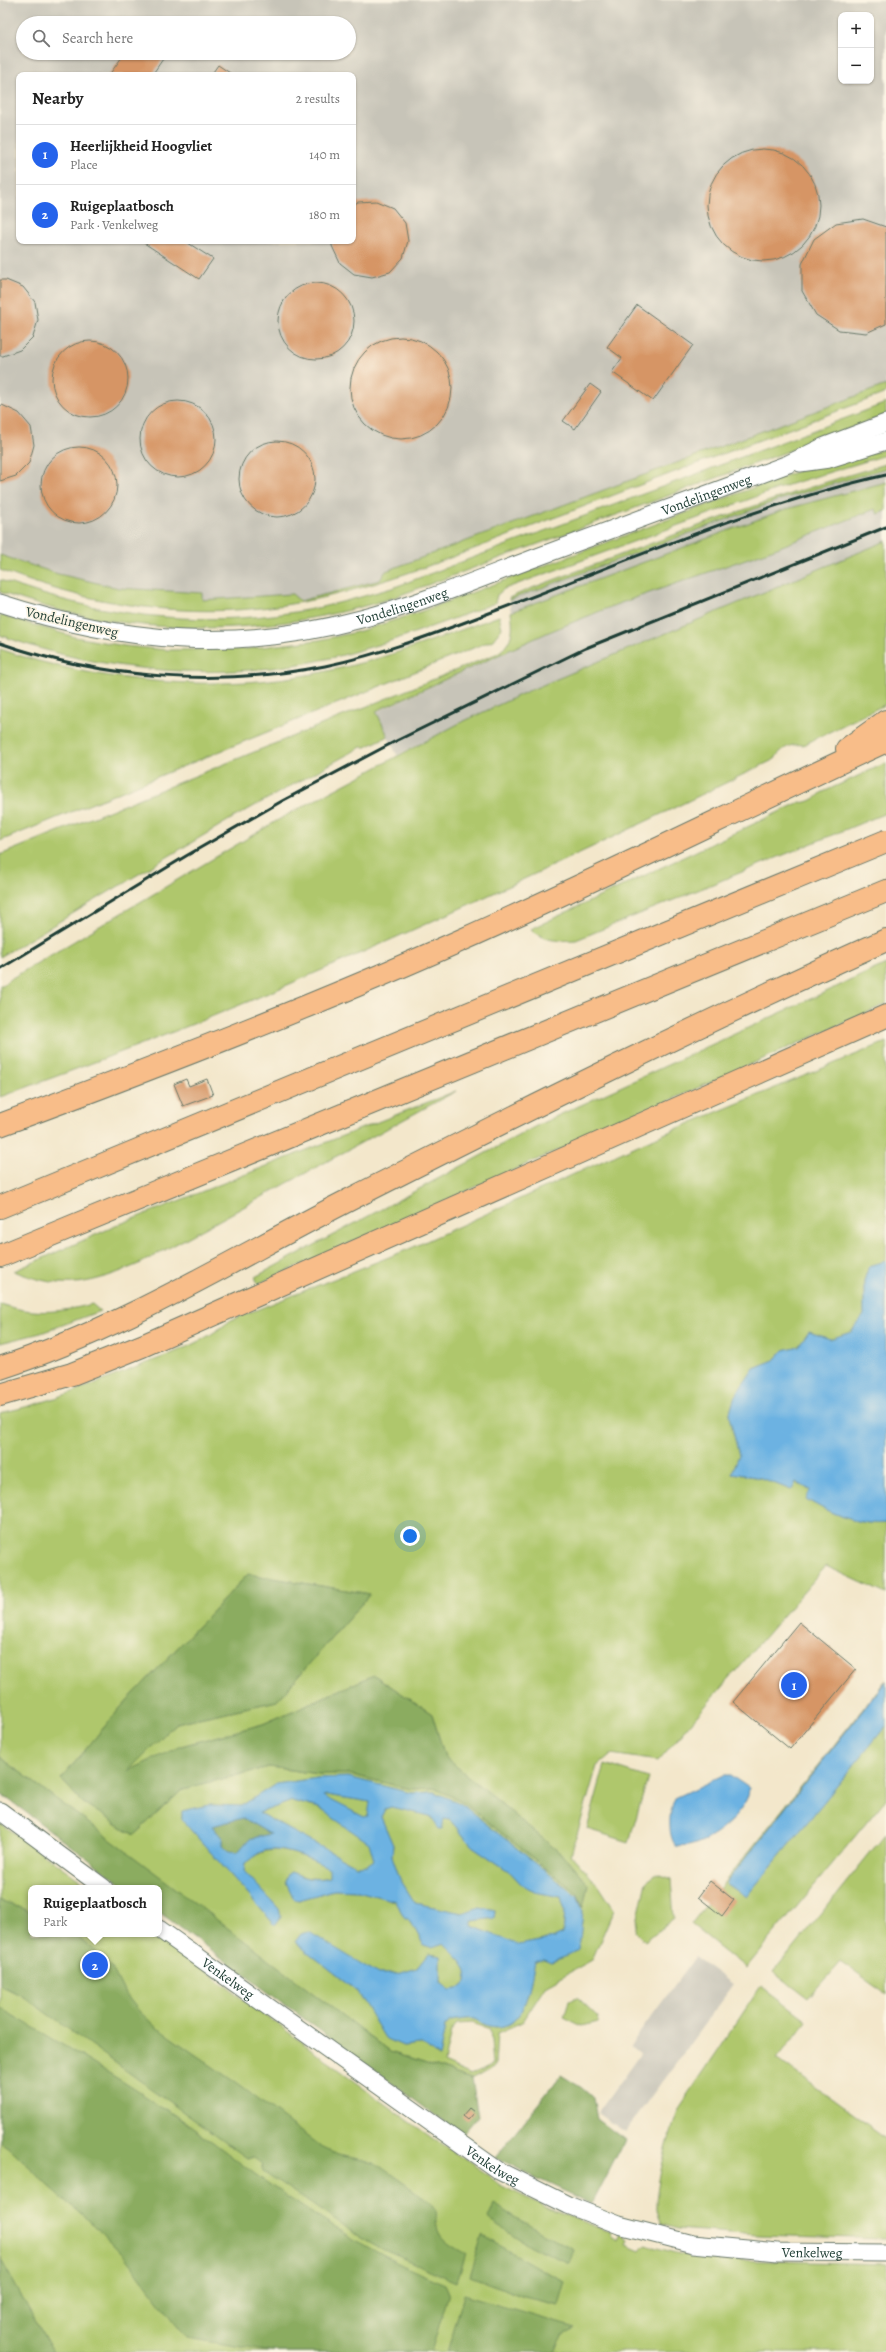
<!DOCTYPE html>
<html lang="en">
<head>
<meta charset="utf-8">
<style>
  :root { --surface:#fff; --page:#f6f6f6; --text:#222; --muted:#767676; --line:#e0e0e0; --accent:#2563eb }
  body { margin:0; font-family:Alegreya,serif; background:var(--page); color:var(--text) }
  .controls { position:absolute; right:12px; top:12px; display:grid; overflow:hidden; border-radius:8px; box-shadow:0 1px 3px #0004 }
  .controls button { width:36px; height:36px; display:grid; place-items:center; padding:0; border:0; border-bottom:1px solid var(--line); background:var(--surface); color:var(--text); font:20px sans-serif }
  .you { position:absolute; left:410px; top:1536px; width:14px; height:14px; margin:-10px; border:3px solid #fff; border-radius:50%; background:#1a73e8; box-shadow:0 0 0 6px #1a73e833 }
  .badge { display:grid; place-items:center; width:26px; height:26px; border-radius:50%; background:var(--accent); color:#fff; font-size:13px; font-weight:700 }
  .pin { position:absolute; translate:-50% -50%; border:2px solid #fff; box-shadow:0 1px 4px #0006 }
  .popup { position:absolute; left:28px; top:1885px; width:134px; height:52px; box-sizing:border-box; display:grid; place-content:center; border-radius:8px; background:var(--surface); filter:drop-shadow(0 1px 3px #0005); font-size:13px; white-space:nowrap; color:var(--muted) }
  .popup b { font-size:15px; color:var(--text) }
  .popup::after { content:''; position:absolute; left:50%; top:100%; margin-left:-8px; border:8px solid transparent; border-top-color:var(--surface) }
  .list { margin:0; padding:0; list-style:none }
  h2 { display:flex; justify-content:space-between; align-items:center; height:52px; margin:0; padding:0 16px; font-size:17px }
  h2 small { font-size:13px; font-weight:400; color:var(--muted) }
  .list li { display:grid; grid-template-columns:26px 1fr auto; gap:12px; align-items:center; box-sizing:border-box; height:60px; padding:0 16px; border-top:1px solid var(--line) }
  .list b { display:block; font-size:15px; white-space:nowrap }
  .list p { margin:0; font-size:13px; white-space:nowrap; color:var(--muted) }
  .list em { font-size:13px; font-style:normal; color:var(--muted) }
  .icon { flex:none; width:22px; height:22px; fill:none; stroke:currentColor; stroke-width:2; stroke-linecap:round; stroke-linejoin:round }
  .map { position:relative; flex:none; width:886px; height:2352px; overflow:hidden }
  .search { position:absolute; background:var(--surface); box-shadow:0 1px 3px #0004; left:16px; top:16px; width:340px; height:44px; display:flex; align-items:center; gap:10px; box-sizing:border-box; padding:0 14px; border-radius:22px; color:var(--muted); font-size:15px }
  .panel { position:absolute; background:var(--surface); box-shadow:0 1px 3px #0004; left:16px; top:72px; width:340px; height:172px; border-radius:8px }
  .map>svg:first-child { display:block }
  .industrial { fill:#c7c4b8; fill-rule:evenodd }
  .green { fill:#afc76c; stroke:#678250; fill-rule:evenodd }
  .forest { fill:#8bac60; stroke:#55744a }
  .water { fill:#6cb2e2; stroke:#46788b; fill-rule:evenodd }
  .building { fill:#d69565 }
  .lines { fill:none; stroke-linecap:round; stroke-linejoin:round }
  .street-casing { stroke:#697869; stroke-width:19 }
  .highway-casing { stroke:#697869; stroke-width:24 }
  .street { stroke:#fff; stroke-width:17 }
  .highway { stroke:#f8bd89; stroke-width:22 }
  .rail { stroke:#1f3d34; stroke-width:3 }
  .labels { text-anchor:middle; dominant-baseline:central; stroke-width:3.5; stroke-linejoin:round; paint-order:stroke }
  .street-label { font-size:14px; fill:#1f3d34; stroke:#fcf5e5 }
</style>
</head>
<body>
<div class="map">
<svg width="886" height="2352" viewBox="0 0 886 2352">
  <rect width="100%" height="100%" fill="#fcf5e5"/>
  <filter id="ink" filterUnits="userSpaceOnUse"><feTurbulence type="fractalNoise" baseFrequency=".025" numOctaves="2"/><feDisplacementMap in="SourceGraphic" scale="8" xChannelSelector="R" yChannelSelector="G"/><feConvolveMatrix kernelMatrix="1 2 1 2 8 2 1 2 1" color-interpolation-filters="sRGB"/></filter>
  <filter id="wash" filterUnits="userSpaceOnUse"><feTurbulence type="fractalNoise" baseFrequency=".012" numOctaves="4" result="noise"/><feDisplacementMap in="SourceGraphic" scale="16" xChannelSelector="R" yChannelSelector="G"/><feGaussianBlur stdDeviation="0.9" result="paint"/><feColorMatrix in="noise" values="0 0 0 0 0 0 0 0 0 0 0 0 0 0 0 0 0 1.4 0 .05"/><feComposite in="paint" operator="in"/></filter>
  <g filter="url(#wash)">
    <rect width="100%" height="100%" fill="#f3e7cb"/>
    <path class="industrial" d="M0 0H886V385L386 571 380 580 300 601 292 594 202 600V593L119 588 58 574 0 555ZM841 15H871V81H841ZM23 23H349V53H23ZM19 75H353V241H19Z
      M886 468V482L783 510 511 612 509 600 551 583 779 500Z
      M876 509 878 514 886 511V541L526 692 397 755 376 712 549 632 615 605 776 548Z
      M695 1957 733 1985 625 2132 598 2113 640 2054 630 2046Z"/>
    <path class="green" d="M886 385V393C781 432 676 471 572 511 487 543 401 581 312 600 209 622 97 609 0 570V555L58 574 119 588 202 593V600L292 594 300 601 380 580 386 571Z
      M886 403V415L395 597C265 639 129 639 0 592V580C95 615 195 628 295 612 328 607 360 597 392 588Z
      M886 449V455L791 484 504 589 497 595 495 603C445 622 395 641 343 655 234 683 105 675 0 635V615L75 637 125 646 168 650 245 649 319 640 357 632 417 613 798 471Z
      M886 464V468L779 500 509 600V598L527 590C645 546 764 499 886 464Z
      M886 482V511L878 514 875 509 777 548 615 605 549 632 376 711 388 736 364 748 363 746 231 819 0 957V855L496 654C513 644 514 629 511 612L783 510Z
      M886 541V704L803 745C791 743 780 749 775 759 613 838 451 915 285 986 192 1026 96 1062 0 1097V985H3L7 981 285 816 458 724 526 692Z
      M499 616 502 628 493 640 0 841V649C99 684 220 693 323 672 384 660 441 637 499 616Z
      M886 763V813L576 940C557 941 546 942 531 929L800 802C807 804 817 798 821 793Z
      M886 964V1004L258 1284 255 1277 540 1124Z
      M886 1042V1261L869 1266 864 1281V1315L851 1332 830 1339 809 1332 799 1346 784 1350 774 1360 754 1368 735 1396 729 1416 739 1455 732 1473 761 1478 791 1490 796 1482 810 1490 806 1499C829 1513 858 1526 886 1523V1594L826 1566 658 1761 611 1754 597 1766 571 1855 599 1886 614 1909 592 1960 545 1986 522 2022 497 2033 495 2066 472 2079 390 2052 0 1757V1413C49 1403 95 1384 142 1365 173 1353 205 1342 231 1320L409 1249 647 1141ZM248 1574 370 1594 277 1701 176 1723 127 1772 181 1746 263 1724 374 1675 432 1714 445 1757 565 1857 588 1884 583 1907 577 1893 460 1800 434 1788 411 1789 348 1774H318L269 1767 183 1789 134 1835 82 1802 61 1779 121 1707ZM348 1777 411 1793 434 1792 460 1803 577 1896 583 1911 579 1949 570 1955 551 1962 544 1959 535 1962C529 1986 526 2034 489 2026 484 2025 480 2021 475 2019 468 2018 458 2020 451 2021L445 2026 439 2058 426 2047 419 2044 403 2046 385 2038 356 1990 295 1942 301 1934 309 1933 378 1974H398L417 1968 428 1954 441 1956V1983L450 1990 458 1989 466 1982C470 1965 455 1956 444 1944L432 1948 423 1944 410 1920 405 1918 395 1901 358 1891 334 1890 299 1900 294 1899 286 1882 288 1874 291 1872C306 1878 314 1880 330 1877V1868C313 1860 279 1844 261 1853 255 1855 250 1860 245 1863L244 1871 279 1909 281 1917 275 1925 182 1820V1811L209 1805 241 1806 276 1784 317 1778ZM472 2023 490 2029 493 2064 471 2075 444 2063 451 2031 457 2024Z
      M456 1091 141 1263C92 1284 65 1292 14 1271L120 1224Z
      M0 1304C34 1315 58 1313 92 1304L100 1311 41 1333 0 1343Z
      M886 1680 726 1883 746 1897 886 1726V1799L746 1968 691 1924Z
      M605 1764 648 1778 629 1842 587 1829Z
      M327 1795 371 1802 368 1816 364 1817 322 1796Z
      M292 1801 319 1808 370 1843 374 1860 367 1865 356 1866 259 1813Z
      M391 1807 450 1820 472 1846 510 1872 524 1887 535 1892 561 1897 565 1910 563 1934 554 1938 519 1945 472 1926V1921L494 1918 495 1910 480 1907 462 1913 415 1903 400 1879 392 1856 393 1845 381 1817 385 1809Z
      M0 1823 91 1888H31V1934H155L432 2138 484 2172 500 2185 554 2211 610 2232V2237L618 2241 621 2235 628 2241 626 2245 640 2251 645 2245 685 2255 728 2260 886 2264V2352H0Z
      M886 1833V1994L840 1962 808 1998 774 1972Z
      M657 1874 671 1879 674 1918 645 1941 635 1931 646 1882Z
      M761 1986 807 2021 777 2059 886 2138V2239L758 2235 677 2229 661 2224C659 2220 657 2214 656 2209 655 2185 670 2130 680 2107Z
      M577 1997 598 2017 597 2022 582 2026 564 2017 569 2000Z"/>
    <path class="forest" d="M248 1574 370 1594 277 1701 176 1723 128 1771 181 1746 263 1724 374 1675 432 1714 445 1757 565 1857 588 1884 583 1908 577 1893 460 1800 434 1788 411 1789 348 1774H318L269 1767 183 1789 134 1835 82 1802 61 1779 121 1707Z
      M0 1757 174 1887 390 2052 472 2079 478 2116 462 2135 159 1912V1888H127L0 1793Z
      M243 1818 270 1834 249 1839 238 1852 229 1851 223 1845V1839L212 1826Z
      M0 1900 31 1912V1934H73L91 1947 112 1968 124 1992 139 2011 156 2027 239 2085 321 2147 338 2155 374 2162 429 2201C441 2215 434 2213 437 2227 439 2240 455 2248 466 2254L457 2282 384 2250 349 2230 263 2171 261 2164 254 2158H247L24 1997 0 1985Z
      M0 2008C59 2042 117 2077 173 2114 203 2133 230 2156 259 2177 318 2219 377 2257 445 2284L449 2293 431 2352H271L187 2338 125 2257 94 2225 48 2185 12 2150 0 2142Z
      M561 2075 582 2088 593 2098 597 2119 625 2140 592 2204 530 2175 496 2157Z
      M494 2204 542 2233 574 2249 569 2264 530 2246 488 2218Z
      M482 2235 542 2270 565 2281 558 2305 525 2297 469 2276Z
      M0 2258 53 2352H0Z
      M464 2295 575 2328 565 2333 555 2352H447Z"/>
    <path class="water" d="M886 1261V1523C858 1526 829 1513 806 1499L810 1490 796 1482 791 1490 761 1478 732 1473 739 1455 729 1416 735 1396 754 1368 774 1360 784 1350 799 1346 809 1332 830 1339 851 1332 864 1315V1281L869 1266Z
      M886 1681V1726L746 1897 726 1883Z
      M724 1775H730L749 1788C749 1814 701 1852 676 1846 667 1835 669 1811 675 1798Z
      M348 1777 411 1793 434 1792 460 1803 577 1896 583 1911 579 1949 570 1955 551 1962 544 1959 535 1962C529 1986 526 2034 489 2026 484 2025 480 2021 475 2019 469 2018 458 2020 451 2021L445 2026 439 2058 426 2047 419 2044 403 2046 385 2038 356 1990 295 1942 301 1934 309 1932 378 1974H398L417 1968 428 1954 441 1956V1983L450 1990 458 1989 466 1982C470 1965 455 1956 444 1944L432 1948 423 1944 410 1920 405 1918 395 1901 358 1891 334 1890 299 1900 294 1899 286 1882 288 1874 291 1872C306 1878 314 1881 329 1877V1868C313 1860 279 1844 261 1852 255 1855 250 1860 245 1863L244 1871 279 1909 281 1917 275 1925 182 1820V1811L209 1805 241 1806 276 1784 317 1778ZM327 1795 370 1802 368 1816 364 1817 323 1796ZM292 1801 319 1808 369 1843 374 1860 367 1865 356 1866 259 1813ZM391 1807 430 1816 439 1829H442L444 1819 450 1820 472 1846 510 1872 524 1887 535 1892 561 1897 565 1910 563 1934 554 1938 519 1945 472 1926V1921L494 1918 495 1910 480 1907 462 1913 415 1903 400 1879 392 1856 393 1845 381 1817 385 1809ZM243 1818 270 1834 249 1839 238 1852 229 1851 223 1845V1839L212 1826Z"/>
    <g id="blocks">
      <path class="building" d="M125 53H161L165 56 152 75H109Z
        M218 65 233 75H211Z
        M707 205a56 56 0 1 1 112 0a56 56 0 1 1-112 0Z
        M376 201 393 208 405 223 408 241 403 258 390 272 372 277 354 274 340 263 332 246V241H353V205L358 202Z
        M863 219 886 227V324L866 333 839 330 816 315 802 291V264L814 239 836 223Z
        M141 241H185L213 259 199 279Z
        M0 280H6L23 287 35 302 38 320 33 337 20 350 3 356H0Z
        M278 321a38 38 0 1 1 76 0a38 38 0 1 1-76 0Z
        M637 305 693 345 653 401 612 372 622 358 607 347Z
        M350 388a51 51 0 1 1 102 0a51 51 0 1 1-102 0Z
        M52 379a38 38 0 1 1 76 0a38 38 0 1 1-76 0Z
        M590 384 601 392 575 429 563 421Z
        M140 439a38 38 0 1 1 76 0a38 38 0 1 1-76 0Z
        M2 405 19 413 31 427 34 445 29 463 16 476 0 481V406Z
        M239 479a38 38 0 1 1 76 0a38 38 0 1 1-76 0Z
        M41 485a38 38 0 1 1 76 0a38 38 0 1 1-76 0Z
        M186 1079 189 1086 207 1079 213 1095 183 1106 174 1084Z
        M799 1622 856 1669 790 1749 733 1702Z
        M710 1881 734 1900 722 1916 698 1897Z
        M469 2108 474 2112 467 2120 462 2116Z"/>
    </g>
  </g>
  <g filter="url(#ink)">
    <use href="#blocks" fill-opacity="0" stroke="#697869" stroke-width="1"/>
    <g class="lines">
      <defs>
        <g id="street">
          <path d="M800 463 829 459 886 441"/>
          <path id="s1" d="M0 603C123 643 235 653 361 619 419 604 476 580 532 559 618 527 703 496 788 464L823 447 886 423"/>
          <path d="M0 1811 104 1888"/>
          <path id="s2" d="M159 1929 499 2171 568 2205 619 2225 693 2244 778 2252 886 2253"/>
        </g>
        <path id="highway" d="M847 749 886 721
          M0 1125C157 1067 312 1007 464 939 606 876 745 806 886 741
          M0 1207 886 841
          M0 1256 886 891
          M0 1368C121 1329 230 1261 343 1203 522 1112 702 1022 886 940
          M0 1395 72 1374 142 1346 886 1016"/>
      </defs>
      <use href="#street" class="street-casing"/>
      <use href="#highway" class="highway-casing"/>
      <use href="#street" class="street"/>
      <use href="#highway" class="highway"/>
      <path class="rail" d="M0 643C103 679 218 687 325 666 382 654 437 633 492 612 621 564 752 505 886 475
        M0 969 186 856 282 801 392 743 586 648 886 527"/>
    </g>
  </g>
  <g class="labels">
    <g class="street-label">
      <text stroke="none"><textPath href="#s1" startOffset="734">Vondelingenweg</textPath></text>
      <text stroke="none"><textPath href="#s1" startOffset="410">Vondelingenweg</textPath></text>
      <text transform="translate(72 622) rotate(13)">Vondelingenweg</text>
      <text stroke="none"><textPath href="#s2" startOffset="85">Venkelweg</textPath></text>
      <text stroke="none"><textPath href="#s2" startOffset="409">Venkelweg</textPath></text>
      <text stroke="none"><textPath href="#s2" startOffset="745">Venkelweg</textPath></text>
    </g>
  </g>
</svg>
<div class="controls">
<button>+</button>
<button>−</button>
</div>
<div class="you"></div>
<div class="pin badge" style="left:794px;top:1685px">1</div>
<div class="pin badge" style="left:95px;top:1965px">2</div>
<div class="popup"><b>Ruigeplaatbosch</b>Park</div>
<div class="search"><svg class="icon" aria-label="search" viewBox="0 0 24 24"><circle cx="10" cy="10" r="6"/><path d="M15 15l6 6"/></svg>Search here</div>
<section class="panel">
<h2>Nearby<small>2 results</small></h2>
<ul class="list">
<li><span class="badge">1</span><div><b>Heerlijkheid Hoogvliet</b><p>Place</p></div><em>140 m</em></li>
<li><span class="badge">2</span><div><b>Ruigeplaatbosch</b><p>Park · Venkelweg</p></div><em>180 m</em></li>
</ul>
</section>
</div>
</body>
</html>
